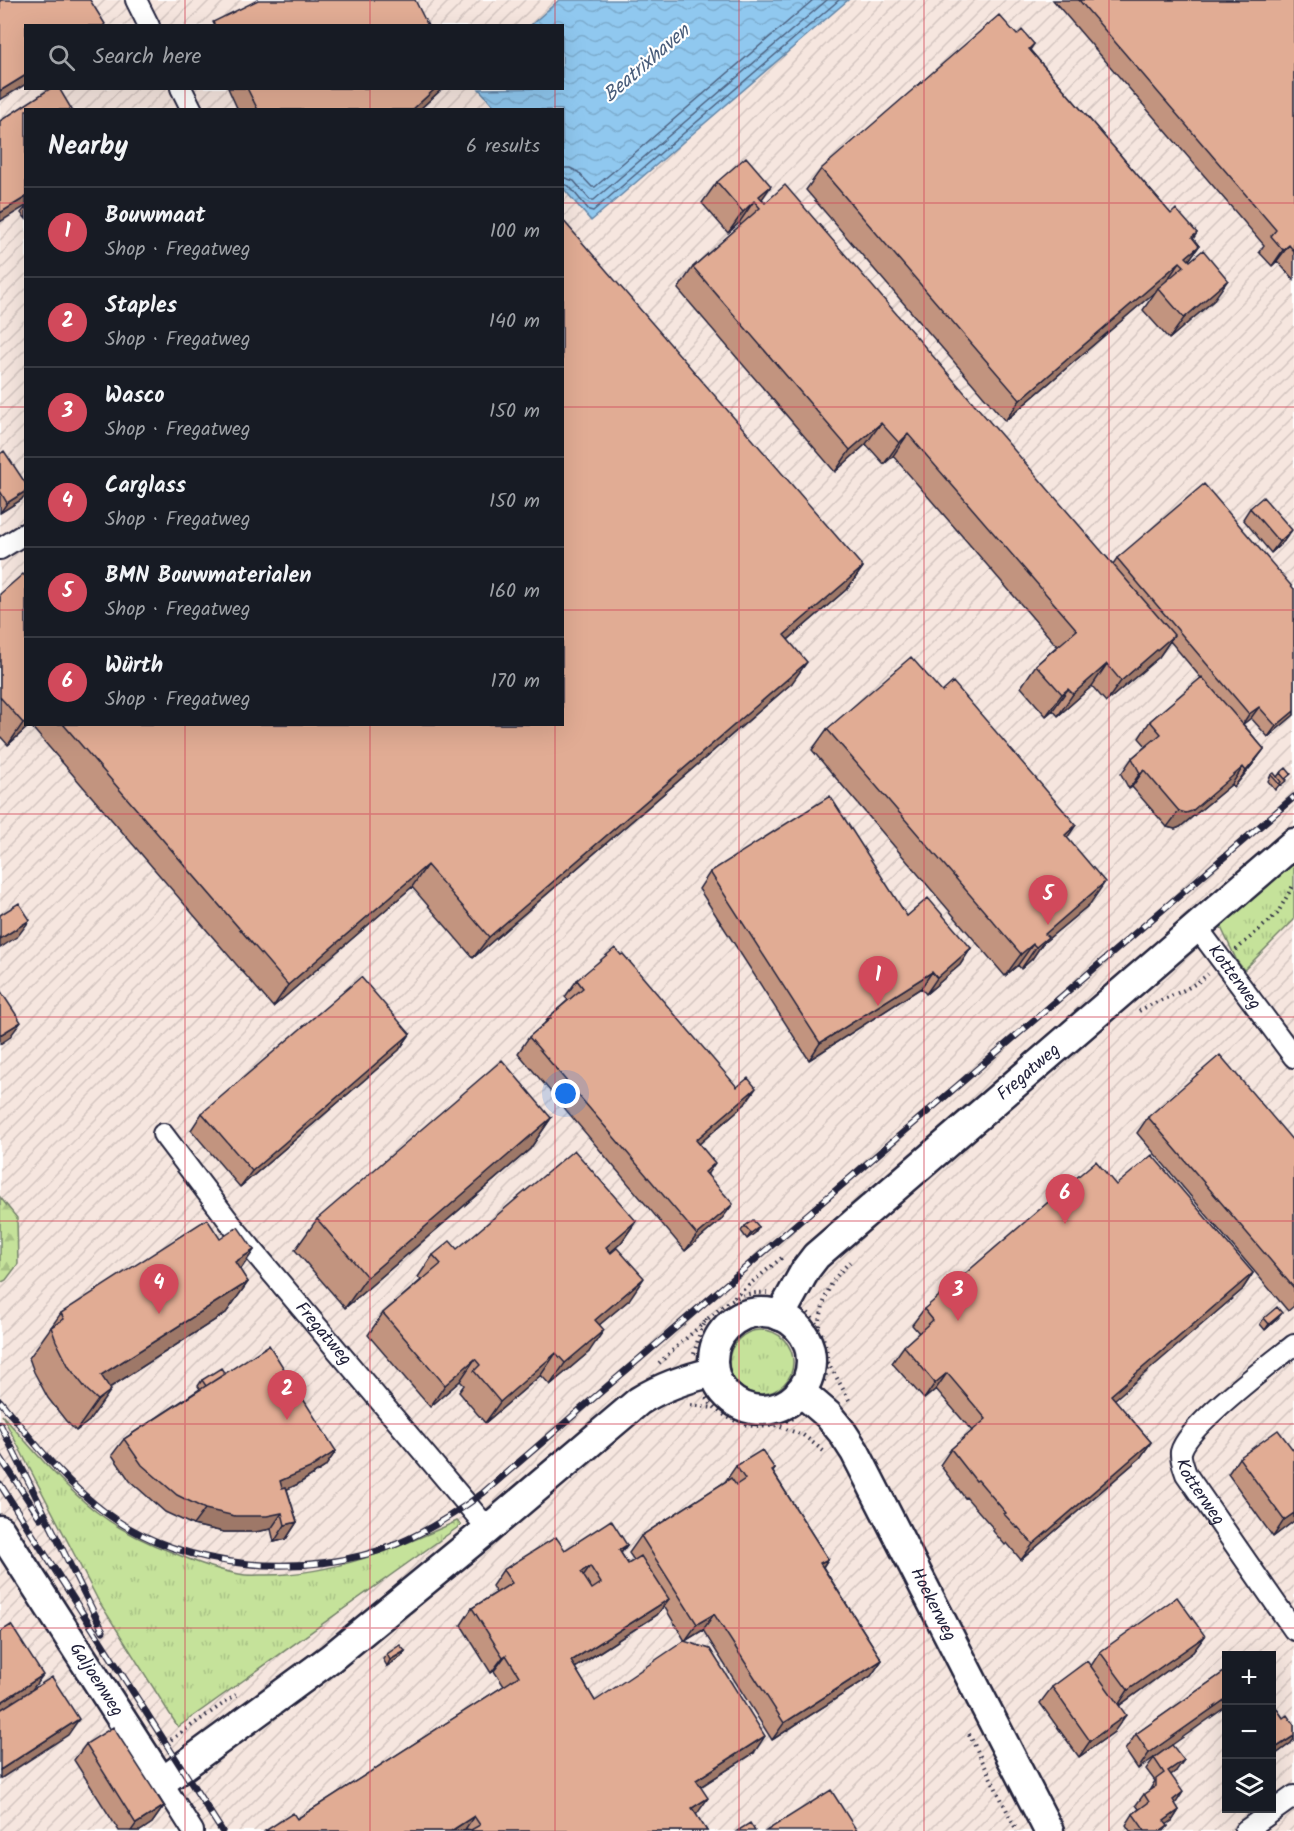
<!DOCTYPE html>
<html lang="en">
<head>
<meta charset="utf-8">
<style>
  :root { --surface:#171b24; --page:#242831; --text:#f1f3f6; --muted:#9ea1a6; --line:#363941; --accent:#d1495b }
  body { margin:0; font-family:Kalam,sans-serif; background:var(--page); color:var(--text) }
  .controls { position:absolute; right:18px; bottom:18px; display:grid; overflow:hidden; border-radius:0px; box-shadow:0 6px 24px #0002 }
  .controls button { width:54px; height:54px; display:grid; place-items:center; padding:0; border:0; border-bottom:2px solid var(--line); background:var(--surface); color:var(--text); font:30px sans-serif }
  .you { position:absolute; left:566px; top:1094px; width:21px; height:21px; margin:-15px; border:4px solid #fff; border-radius:50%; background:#1a73e8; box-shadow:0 0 0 9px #1a73e833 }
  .badge { display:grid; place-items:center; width:39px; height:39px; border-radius:50%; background:var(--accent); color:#fff; font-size:20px; font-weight:700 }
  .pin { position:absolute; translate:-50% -50px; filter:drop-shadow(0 2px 3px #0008) }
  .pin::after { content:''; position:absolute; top:32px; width:21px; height:18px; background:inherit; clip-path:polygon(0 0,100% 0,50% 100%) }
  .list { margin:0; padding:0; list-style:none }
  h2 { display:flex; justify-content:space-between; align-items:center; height:78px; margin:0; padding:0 24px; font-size:26px }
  h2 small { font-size:20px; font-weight:400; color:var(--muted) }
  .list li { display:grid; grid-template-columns:39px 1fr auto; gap:18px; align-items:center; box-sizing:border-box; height:90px; padding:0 24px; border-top:2px solid var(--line) }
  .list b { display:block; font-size:22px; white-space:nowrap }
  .list p { margin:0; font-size:20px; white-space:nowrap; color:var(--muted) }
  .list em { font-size:20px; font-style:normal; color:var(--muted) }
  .icon { flex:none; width:33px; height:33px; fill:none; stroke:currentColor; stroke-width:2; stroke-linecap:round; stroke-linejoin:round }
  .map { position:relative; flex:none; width:1294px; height:1831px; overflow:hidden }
  .search { position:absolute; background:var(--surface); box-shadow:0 6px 24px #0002; left:24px; top:24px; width:540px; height:66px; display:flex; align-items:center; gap:15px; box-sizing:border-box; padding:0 21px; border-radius:0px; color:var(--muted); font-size:22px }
  .panel { position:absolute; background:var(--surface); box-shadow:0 6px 24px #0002; left:24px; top:108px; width:540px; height:618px; border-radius:0px }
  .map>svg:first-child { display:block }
  .industrial { fill:url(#industrial-furrows); fill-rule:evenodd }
  .grass { fill:url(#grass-tufts); stroke:#74826a; stroke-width:1.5 }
  .forest { fill:url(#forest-firs); stroke:#74826a; stroke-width:1.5 }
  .water { fill:url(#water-waves); stroke:#6486a7; stroke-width:1.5 }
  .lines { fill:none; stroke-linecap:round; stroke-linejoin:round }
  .shore { stroke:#4e6483; stroke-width:1.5 }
  .street-casing { stroke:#22223b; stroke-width:24 }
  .secondary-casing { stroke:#22223b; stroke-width:33 }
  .path { stroke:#22223b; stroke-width:4; stroke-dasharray:1.5 4.5; stroke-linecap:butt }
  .street { stroke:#fff; stroke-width:20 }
  .secondary { stroke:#fff; stroke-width:28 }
  .rail-casing { stroke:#22223b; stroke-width:7 }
  .rail { stroke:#fff; stroke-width:4.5; stroke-dasharray:14; stroke-linecap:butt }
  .wall { fill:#c2947f; stroke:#22223b; stroke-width:1.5 }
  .shaded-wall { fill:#9e7868; stroke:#22223b; stroke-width:1.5 }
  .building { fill:#e1ac94; stroke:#22223b; stroke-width:1.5; fill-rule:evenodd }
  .grid { fill:none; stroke:#d1495b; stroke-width:1.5; stroke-opacity:0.55 }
  .labels { text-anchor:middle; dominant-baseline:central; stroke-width:4.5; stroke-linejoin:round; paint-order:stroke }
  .street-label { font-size:18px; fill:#22223b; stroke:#fff }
  .water-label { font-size:20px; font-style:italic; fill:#485c7a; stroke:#fff }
</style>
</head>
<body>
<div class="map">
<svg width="1294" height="1831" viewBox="0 0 1294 1831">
  <defs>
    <pattern id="industrial-furrows" width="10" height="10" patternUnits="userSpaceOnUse" patternTransform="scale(1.5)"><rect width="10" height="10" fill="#f6e6df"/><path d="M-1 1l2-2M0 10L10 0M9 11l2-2" fill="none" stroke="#d3c5c0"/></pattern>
    <pattern id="grass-tufts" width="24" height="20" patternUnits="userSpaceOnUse" patternTransform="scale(1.5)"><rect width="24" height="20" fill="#c5e29a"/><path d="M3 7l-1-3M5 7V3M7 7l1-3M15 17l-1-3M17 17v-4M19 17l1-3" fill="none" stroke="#a9c286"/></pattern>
    <pattern id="forest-firs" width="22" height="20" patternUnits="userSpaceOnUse" patternTransform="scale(1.5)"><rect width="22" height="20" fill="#c5e29a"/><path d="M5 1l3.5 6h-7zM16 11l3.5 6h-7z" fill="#a9c286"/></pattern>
    <pattern id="water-waves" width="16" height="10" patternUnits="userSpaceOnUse" patternTransform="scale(1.5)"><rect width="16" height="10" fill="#90c8ef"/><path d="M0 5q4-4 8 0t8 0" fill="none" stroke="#7cacce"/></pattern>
  </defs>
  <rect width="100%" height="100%" fill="#fff"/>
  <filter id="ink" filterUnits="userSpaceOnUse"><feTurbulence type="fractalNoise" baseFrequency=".0167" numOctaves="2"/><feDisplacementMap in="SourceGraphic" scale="12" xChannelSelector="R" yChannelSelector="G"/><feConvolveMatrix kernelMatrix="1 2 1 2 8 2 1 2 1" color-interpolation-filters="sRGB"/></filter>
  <g filter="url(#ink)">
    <path class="industrial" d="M0 0H1294V1831H0ZM26 26H562V88H26ZM26 110H562V724H26ZM1226 1656H1272V1808H1226Z"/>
    <path class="grass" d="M1294 856V920L1244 970 1237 961 1218 921Z
      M729 1362a32 32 0 1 1 64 0a32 32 0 1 1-64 0Z
      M2 1415C31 1447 60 1483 94 1510 117 1528 146 1543 174 1553 195 1562 216 1570 239 1574 247 1576 257 1575 266 1575 332 1575 399 1548 457 1521L461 1525 178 1727 98 1600Z"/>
    <path class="forest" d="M0 1197 17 1218 18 1264 6 1280 0 1283Z"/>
    <path class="water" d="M559 0H848L591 221 563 188 562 110 497 109 479 89 562 88V26L531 25Z"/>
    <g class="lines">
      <path class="shore" d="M562 168H570L578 172 592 187H595L813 0
        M562 177 574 181 590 200H594L827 0
        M562 184 569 186 589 210 593 211 839 0"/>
      <defs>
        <g id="street">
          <path d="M136 0 149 26"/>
          <path d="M181 88 192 110"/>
          <path d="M0 549 26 533"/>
          <path id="s1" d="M1196 926 1294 1057"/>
          <path id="s2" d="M163 1134 234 1228 488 1529"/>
          <path id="s3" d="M1294 1345C1270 1364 1187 1426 1181 1452 1180 1458 1184 1468 1186 1474L1294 1630"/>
          <path d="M162 1782 193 1831"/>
          <path d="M1245 1831 1294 1796"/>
        </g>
        <g id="secondary">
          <circle cx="762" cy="1361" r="49"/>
          <path id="s4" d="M780 1316 806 1269 816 1256 1294 843"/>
          <path id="s5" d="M800 1391 828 1415 842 1432 855 1452 1049 1831"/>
          <path id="s6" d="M0 1530 162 1782 331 1658 488 1529 639 1401C663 1386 687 1378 714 1372"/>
        </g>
      </defs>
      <use href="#street" class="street-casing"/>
      <use href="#secondary" class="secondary-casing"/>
      <path class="path" d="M1236 950 1277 914 1294 884
        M1139 1011C1163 997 1187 993 1208 974
        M734 1297 784 1256
        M808 1313C825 1332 832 1357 824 1381
        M819 1326C824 1297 828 1282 850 1262
        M694 1354 700 1332 707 1319
        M828 1362 849 1400
        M659 1363C672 1351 685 1339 698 1328 721 1307 734 1291 767 1293
        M706 1398C727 1425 764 1436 795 1417
        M691 1405 713 1408
        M775 1425 803 1435 826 1453
        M969 1734 1017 1831
        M166 1743 236 1695"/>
      <use href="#street" class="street"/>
      <use href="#secondary" class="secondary"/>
      <defs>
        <path id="rail" d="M0 1401C33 1441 64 1482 106 1513 184 1571 308 1580 397 1544 428 1531 456 1513 483 1493L1294 797
          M0 1424 103 1631
          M0 1457 40 1518
          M0 1484 222 1831"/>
      </defs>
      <use href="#rail" class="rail-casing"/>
      <use href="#rail" class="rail"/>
    </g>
    <path class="wall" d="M1053 0H1294V280L1277 261 1272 266 1259 252 1264 245Z
      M1017 35 1034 44 1030 50 1171 214 1197 233 1193 239 1199 246 1189 260 1213 301 1169 339 1143 310 1156 291 1005 421 806 190 821 169Z
      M228 88H443L419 110H238Z
      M717 182 762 199 1113 564 1117 558 1294 589V715L1268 737 1251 718 1243 724 1264 749 1252 765 1234 787 1232 784 1180 827 1175 829 1167 827 1132 787 1129 789 1121 774 1132 758 1146 746 1139 738 1150 721 1201 678 1170 641 1159 657 1106 702 1092 686 1058 716 1053 710 1046 716 1021 687 1036 665 1057 646 893 456 884 464 866 444 835 472 678 289 693 267 741 225 739 223 728 233 702 203Z
      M26 207V219L21 213Z
      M0 454 26 484V494L21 500 0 513Z
      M1250 508 1284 541 1271 553 1243 519Z
      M863 567 848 588 788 640 792 683 473 958 412 887 273 1007 30 725 8 745 0 736V594L26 724H562Z
      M827 729 1067 838 1090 904 1042 944 1032 959 1021 969 1018 965 1005 976 812 750Z
      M1280 773 1287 780 1281 785 1280 784 1275 790 1268 781 1271 775 1277 777Z
      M710 872 907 916 971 948 960 965 926 994 921 988 809 1060 699 889Z
      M577 980 745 1104 699 1144 721 1220 685 1251 518 1053 529 1037 544 1024 550 1016 568 1000 565 997Z
      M410 1034 399 1050 240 1187 191 1130 202 1113Z
      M1148 1117 1294 1142V1306L1288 1311 1137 1133Z
      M551 1118 530 1149 345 1308 295 1250 317 1219Z
      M1116 1185 1253 1273 1242 1290 1114 1399 1151 1442 1140 1458 1021 1560 1007 1543 1005 1545 993 1531 994 1529 966 1497 965 1498 940 1465 951 1449 972 1431 936 1389 924 1399 892 1363 904 1346 919 1333 912 1325 924 1309Z
      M636 1221 621 1243 610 1252 629 1300 599 1325 589 1352 550 1385 541 1375 485 1423 459 1392 464 1385 460 1381 430 1407 368 1335 383 1313 421 1280 418 1277 433 1255 457 1249Z
      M745 1226 759 1227 755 1233 747 1239 741 1231Z
      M220 1239 254 1250 240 1270 248 1282 226 1313 109 1388 89 1421 76 1431 66 1421 48 1398 34 1372 29 1358 61 1313Z
      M1264 1318H1278L1265 1330 1260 1324Z
      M225 1374 336 1451 325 1467 298 1484 287 1489 297 1522 286 1539 274 1542 271 1529 255 1532H224L193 1525 165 1512 130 1481 112 1455 124 1439 200 1389 198 1386 202 1380Z
      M1294 1451V1521L1273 1537 1228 1474 1239 1458Z
      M736 1466 775 1469 773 1472 828 1559 823 1567 882 1660 871 1676 772 1740 703 1630 685 1641 664 1606 657 1615 575 1668 595 1701 754 1753 700 1787 696 1815 707 1831H265L297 1819 504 1686 494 1671 491 1673 461 1625 472 1608 496 1593 492 1586 503 1570 565 1550 627 1545 621 1553 628 1564 634 1560 629 1553 641 1536 725 1482Z
      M1205 1636 1193 1652 1119 1706 1114 1732 1079 1757 1040 1703 1052 1687 1091 1666 1100 1652Z
      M405 1651 401 1657 387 1666 383 1659 387 1654Z
      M1227 1670 1138 1769 1125 1750 1136 1734Z
      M1272 1702 1283 1718 1294 1725V1739L1291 1743 1272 1757Z
      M86 1744 164 1806 152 1823 140 1831H119L74 1760Z
      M1154 1758 1176 1771 1171 1774 1175 1804 1179 1810 1172 1821 1166 1824 1168 1826 1164 1831H1130L1126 1825 1133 1814 1139 1809 1136 1805 1144 1794 1149 1791 1155 1781 1146 1769Z"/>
    <path class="shaded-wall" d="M26 75V84L0 100V91Z
      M436 88H443L419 110H412Z
      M771 186 758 205 759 196Z
      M26 197V206L0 222V213Z
      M754 201 739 223 728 233 743 212Z
      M1289 245 1277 261 1272 266 1283 250Z
      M1199 246 1184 267 1186 257Z
      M1180 262 1165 283 1158 288 1156 291 1005 421 1020 400Z
      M1228 280 1213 301 1169 339 1184 318Z
      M881 423 866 444 835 472 850 450Z
      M908 434 893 456 884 464 899 443Z
      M26 491V494L21 500 0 513 7 503Z
      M1292 530 1284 541 1271 553 1279 542Z
      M863 567 848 588 769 656 784 635Z
      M1174 635 1159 657 1106 702 1121 681Z
      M807 662 792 683 473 958 489 937Z
      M1107 664 1092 686 1058 716 1073 694Z
      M1068 689 1053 710 1046 716 1062 694Z
      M1259 707 1251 718 1242 725 1249 714Z
      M1294 711V715L1268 737 1276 726Z
      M26 721V724H31L8 745 23 723Z
      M1264 749 1252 765 1234 787 1246 771Z
      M1243 767 1232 784 1180 827 1175 829 1167 827 1179 811Z
      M1144 770 1132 787 1129 789 1140 773Z
      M1076 825 1061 847 1065 835Z
      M427 865 412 887 273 1007 288 985Z
      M1105 882 1090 904 1042 944 1032 959 1021 969 1045 934Z
      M30 920 18 936 0 948V939Z
      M1033 944 1018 965 1005 976 1021 954Z
      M971 948 960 965 926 994 937 978Z
      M932 972 921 988 809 1060 820 1043Z
      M21 1022 9 1038 0 1044V1035Z
      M410 1034 399 1050 240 1187 252 1171Z
      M756 1088 745 1104 684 1157 696 1140Z
      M551 1118 530 1149 345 1308 367 1277Z
      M715 1163 704 1179 705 1172Z
      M733 1204 721 1220 685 1251 697 1235Z
      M636 1221 621 1243 591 1269 606 1247Z
      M759 1227 755 1233 747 1239 751 1233Z
      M254 1250 232 1282 235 1262Z
      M1253 1273 1242 1290 1100 1412 1111 1395Z
      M644 1278 629 1300 580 1341 595 1320Z
      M248 1282 226 1313 95 1397 101 1375Z
      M1282 1313 1278 1318 1265 1330 1269 1324Z
      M604 1330 589 1352 550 1385 565 1363Z
      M556 1353 541 1375 485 1423 500 1402Z
      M475 1359 460 1381 430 1407 445 1385Z
      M947 1373 936 1389 924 1399 935 1383Z
      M111 1390 89 1421 76 1431 98 1400Z
      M1151 1442 1140 1458 1021 1560 1033 1544Z
      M336 1451 325 1467 298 1484 269 1498 280 1481Z
      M205 1509 282 1513 271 1529 255 1532H224L193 1525Z
      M1294 1513V1521L1273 1537 1284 1520Z
      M297 1522 286 1539 274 1542 285 1525Z
      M627 1545 615 1561 619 1550Z
      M828 1559 817 1576 820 1563Z
      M590 1566 579 1582 581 1572Z
      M669 1599 657 1615 559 1678 571 1661Z
      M714 1614 703 1630 685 1641 697 1624Z
      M1205 1636 1193 1652 1117 1707 1128 1690Z
      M405 1651 401 1657 387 1666 390 1660Z
      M506 1655 494 1671 491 1673 503 1657Z
      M882 1660 871 1676 772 1740 784 1723Z
      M43 1675 31 1691 0 1712V1703Z
      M1227 1698V1706L1138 1769 1149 1753Z
      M1126 1715 1114 1732 1079 1757 1090 1741Z
      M79 1719 68 1735 0 1779V1770Z
      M765 1736 754 1753 684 1797 696 1780Z
      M1294 1736V1739L1291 1743 1272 1757 1277 1747Z
      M1184 1760 1176 1771 1161 1782 1168 1771Z
      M1183 1792 1176 1803 1165 1811 1173 1800Z
      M708 1798 697 1814 680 1824 692 1808Z
      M164 1806 152 1823 140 1831H131L136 1824Z
      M1179 1810 1172 1821 1157 1831 1164 1821Z
      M474 1816 464 1831H451Z"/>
    <path class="building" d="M0 0H90L105 24 103 26H26V75L0 91Z
      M258 0H415L428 26H215L213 22Z
      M1079 0H1294V251L1289 245 1283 250 1271 236 1276 230Z
      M999 15 1017 35 1022 30 1034 44 1029 49 1171 214 1176 209 1197 233 1192 237 1199 246 1186 257 1190 261 1203 250 1228 280 1184 318 1158 288 1184 266 1180 262 1020 400 821 169Z
      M51 88H59L72 110H26V197L0 213V121Z
      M247 88H436L412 110H258Z
      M746 157 771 186 759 196 765 203 785 185 1174 635 1121 681 1107 664 1073 694 1068 689 1062 694 1036 665 1077 630 908 434 899 443 881 423 850 450 693 267 760 208 754 201 743 212 717 182Z
      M562 219 863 567 784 635 807 662 489 937 427 865 288 985 63 724H562Z
      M4 451 26 484V491L7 503 0 491V454Z
      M1204 484 1294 589V711L1276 726 1259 707 1249 714 1117 558Z
      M1263 497 1292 530 1279 542 1250 508Z
      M23 574 26 577V721L23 723 0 697V594Z
      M911 657 942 692 953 682 1076 825 1065 835 1105 882 1045 934 1048 937 1036 947 1033 944 1021 954 827 729Z
      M1202 677 1264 749 1246 771 1243 767 1192 811 1186 813 1179 811 1144 770 1140 773 1132 758 1161 734 1150 721Z
      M1286 768 1291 774 1285 779 1280 773Z
      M1274 773 1281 782 1279 784 1271 775Z
      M830 796 907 916 928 898 971 948 937 978 932 972 820 1043 710 872Z
      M19 903 30 920 0 939V915Z
      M615 948 621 955 623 954 737 1087 748 1078 756 1088 696 1140 715 1163 705 1172 733 1204 697 1235 529 1037 551 1018 550 1016 583 988 577 980Z
      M361 977 410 1034 252 1171 202 1113Z
      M0 990 21 1022 0 1035Z
      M1220 1055 1294 1142V1288L1148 1117Z
      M502 1060 551 1118 367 1277 317 1219Z
      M574 1150 636 1221 606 1247 611 1253 617 1248 644 1278 595 1320 604 1330 565 1363 556 1353 500 1402 474 1371 480 1365 475 1359 445 1385 383 1313 441 1264 433 1255 450 1241 457 1249Z
      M1152 1155 1253 1273 1111 1395 1151 1442 1033 1544 1018 1527 1017 1528 1004 1514 1006 1513 978 1480 976 1481 951 1449 986 1419 947 1373 935 1383 904 1346 933 1320 924 1309 1096 1161 1116 1185Z
      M207 1219 220 1239 238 1227 254 1250 235 1262 248 1282 101 1375 111 1390 98 1400 87 1390 69 1367 56 1341 51 1327 64 1319 61 1313Z
      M753 1220 759 1227 751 1233 745 1226Z
      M1277 1307 1282 1313 1269 1324 1264 1318Z
      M269 1345 336 1451 310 1468 280 1481 282 1488 286 1487 297 1522 285 1525 282 1513 267 1516H235L205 1509 177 1495 142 1465 124 1439Z
      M221 1368 225 1374 206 1386 202 1380Z
      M1278 1430 1294 1451V1513L1284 1520 1239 1458Z
      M762 1450 775 1469 772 1471 828 1559 820 1563 882 1660 784 1723 714 1614 697 1624 641 1536 731 1478 736 1485 745 1479 736 1466Z
      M611 1520 627 1545 619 1550 628 1564 641 1556 669 1599 571 1661 595 1701 684 1641 710 1649 765 1736 696 1780 708 1798 692 1808 707 1831H464L467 1829 471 1830 480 1825 474 1816 451 1831H265L293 1813 297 1819 519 1676 506 1655 503 1657 472 1608 512 1583 503 1570 556 1537 565 1550ZM590 1566 601 1583 592 1589 581 1572Z
      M1177 1597 1205 1636 1128 1690 1100 1652Z
      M11 1625 43 1675 0 1703V1632Z
      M400 1645 405 1651 390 1660 387 1654Z
      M1087 1661 1126 1715 1090 1741 1052 1687Z
      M1227 1670V1698L1149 1753 1136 1734Z
      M52 1677 79 1719 0 1770V1710Z
      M1272 1702 1283 1718 1287 1715 1294 1725V1736L1277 1747 1272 1739Z
      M113 1727 164 1806 136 1824 86 1744Z
      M1172 1745 1184 1760 1168 1771 1183 1792 1173 1800 1179 1810 1164 1821 1168 1826 1161 1831H1145L1133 1814 1149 1802 1144 1794 1156 1786V1779L1164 1773 1154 1758Z
      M831 1790 857 1831H766Z
      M750 1823 755 1831H737Z"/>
  </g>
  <path class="grid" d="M185 0V26M370 0V26M555 0V26M739 0V1831M924 0V1831M1109 0V1831M185 88V110M370 88V110M555 88V110M0 203H26M562 203H1294M0 407H26M562 407H1294M0 610H26M562 610H1294M185 724V1831M370 724V1831M555 724V1831M0 814H1294M0 1017H1294M0 1221H1294M0 1424H1294M0 1628H1294"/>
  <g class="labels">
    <g class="street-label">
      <text stroke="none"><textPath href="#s1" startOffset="64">Kotterweg</textPath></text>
      <text stroke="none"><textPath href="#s4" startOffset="351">Fregatweg</textPath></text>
      <text stroke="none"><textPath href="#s2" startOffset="256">Fregatweg</textPath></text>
      <text stroke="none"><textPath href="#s3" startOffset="202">Kotterweg</textPath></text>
      <text stroke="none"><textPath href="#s5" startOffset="254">Hoekerweg</textPath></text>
      <text stroke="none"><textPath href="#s6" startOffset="178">Galjoenweg</textPath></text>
    </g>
    <g class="water-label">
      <text transform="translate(647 64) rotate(-41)">Beatrixhaven</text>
    </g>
  </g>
</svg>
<div class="controls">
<button>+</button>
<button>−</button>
<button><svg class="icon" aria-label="layers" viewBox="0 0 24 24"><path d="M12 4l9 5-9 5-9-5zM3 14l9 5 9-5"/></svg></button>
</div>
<div class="you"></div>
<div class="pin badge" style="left:878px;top:1006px">1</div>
<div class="pin badge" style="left:287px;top:1420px">2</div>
<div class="pin badge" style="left:958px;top:1321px">3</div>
<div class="pin badge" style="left:159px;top:1314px">4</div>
<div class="pin badge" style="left:1048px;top:925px">5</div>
<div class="pin badge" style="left:1065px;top:1224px">6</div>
<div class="search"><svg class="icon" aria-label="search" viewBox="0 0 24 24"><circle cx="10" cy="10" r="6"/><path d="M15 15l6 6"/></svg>Search here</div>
<section class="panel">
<h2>Nearby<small>6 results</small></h2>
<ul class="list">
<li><span class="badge">1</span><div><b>Bouwmaat</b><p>Shop · Fregatweg</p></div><em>100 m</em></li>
<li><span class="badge">2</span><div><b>Staples</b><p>Shop · Fregatweg</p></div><em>140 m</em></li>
<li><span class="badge">3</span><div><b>Wasco</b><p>Shop · Fregatweg</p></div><em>150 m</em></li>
<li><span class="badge">4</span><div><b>Carglass</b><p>Shop · Fregatweg</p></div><em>150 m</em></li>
<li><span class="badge">5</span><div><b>BMN Bouwmaterialen</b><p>Shop · Fregatweg</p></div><em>160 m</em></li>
<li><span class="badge">6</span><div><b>Würth</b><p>Shop · Fregatweg</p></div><em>170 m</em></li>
</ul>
</section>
</div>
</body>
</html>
